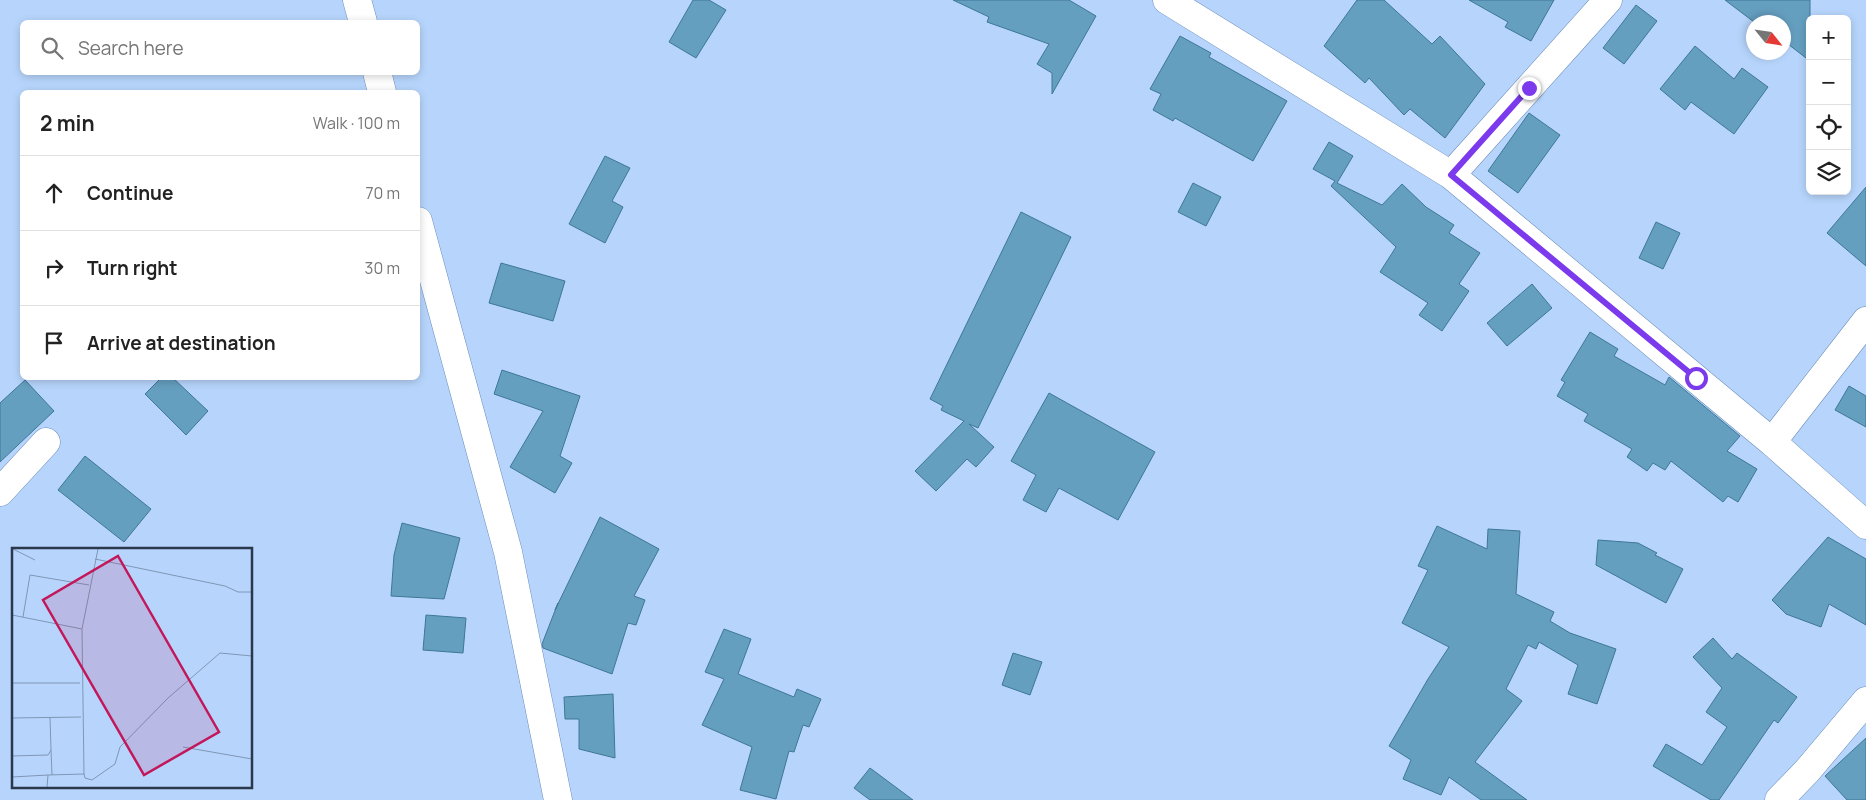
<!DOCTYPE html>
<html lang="en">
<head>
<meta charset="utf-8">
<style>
  :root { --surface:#fff; --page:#f6f6f6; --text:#222; --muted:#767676; --line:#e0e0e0 }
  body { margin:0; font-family:Manrope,sans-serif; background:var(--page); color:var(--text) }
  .controls { position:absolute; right:15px; top:15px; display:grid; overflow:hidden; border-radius:8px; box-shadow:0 2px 8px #0003 }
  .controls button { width:45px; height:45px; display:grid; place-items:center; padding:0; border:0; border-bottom:1px solid var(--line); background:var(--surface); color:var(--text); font:25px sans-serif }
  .compass { position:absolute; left:1746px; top:15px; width:45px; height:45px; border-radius:50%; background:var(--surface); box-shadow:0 2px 8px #0003; rotate:120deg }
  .stop { position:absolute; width:15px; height:15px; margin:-11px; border:4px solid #7c3aed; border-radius:50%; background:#fff }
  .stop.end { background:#7c3aed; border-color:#fff; box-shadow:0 1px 5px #0008 }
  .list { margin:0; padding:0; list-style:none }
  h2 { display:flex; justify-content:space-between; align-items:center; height:65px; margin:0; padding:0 20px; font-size:21px }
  h2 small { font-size:16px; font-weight:400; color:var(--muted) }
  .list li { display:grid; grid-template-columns:32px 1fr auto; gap:15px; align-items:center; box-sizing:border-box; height:75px; padding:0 20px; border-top:1px solid var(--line) }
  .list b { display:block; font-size:19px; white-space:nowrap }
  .list em { font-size:16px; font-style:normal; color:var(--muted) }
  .icon { flex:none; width:28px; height:28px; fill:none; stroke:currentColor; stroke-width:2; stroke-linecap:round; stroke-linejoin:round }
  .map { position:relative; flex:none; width:1866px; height:800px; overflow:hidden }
  .search { position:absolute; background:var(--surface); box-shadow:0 2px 8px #0003; left:20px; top:20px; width:400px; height:55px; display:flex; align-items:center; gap:12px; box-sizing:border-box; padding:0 18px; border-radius:8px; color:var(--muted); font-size:19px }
  .panel { position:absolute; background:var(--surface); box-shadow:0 2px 8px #0003; left:20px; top:90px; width:400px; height:290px; border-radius:8px }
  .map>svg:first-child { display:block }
  .building { fill:#659fc0; stroke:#3e7797 }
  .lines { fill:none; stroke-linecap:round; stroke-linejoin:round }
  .minor-casing { stroke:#698cb8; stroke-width:29 }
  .minor { stroke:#fff; stroke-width:28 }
  .route { stroke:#7c3aed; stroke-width:6 }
  .inset-road { fill:none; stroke:#7f96b5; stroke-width:1 }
  .view { fill:#c2185b; fill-opacity:0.15; stroke:#c2185b; stroke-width:2.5 }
  .inset-edge { fill:none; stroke:#2a384b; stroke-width:2.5 }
</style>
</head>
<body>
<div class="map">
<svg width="1866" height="800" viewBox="0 0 1866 800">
  <rect width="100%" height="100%" fill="#b7d5fc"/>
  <path class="building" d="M693 0H709L726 10 696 58 669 42Z
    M953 0H1069L1096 16 1052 94V73L1037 64 1049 44 987 22 989 17Z
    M1357 0H1384L1432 44 1440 36 1485 84 1445 138 1410 109 1404 115 1369 78 1365 83 1324 46Z
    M1469 0H1554L1531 41 1505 27 1508 22Z
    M1725 0H1810V61L1784 41V22H1754Z
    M1636 5 1657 21 1624 64 1603 48Z
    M1180 36 1211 53 1209 57 1287 101 1253 161 1175 118 1173 121 1153 110 1161 94 1150 89Z
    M1695 46 1734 79 1742 68 1768 87 1734 134 1691 102 1685 110 1660 89Z
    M1529 113 1560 135 1518 193 1488 171Z
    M1329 142 1353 156 1337 183 1382 205 1402 184 1426 207 1454 225 1449 233 1480 253 1459 284 1469 291 1442 331 1419 315 1428 303 1380 272 1396 247 1331 186 1335 181 1313 169Z
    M605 156 630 168 612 201 623 207 605 243 569 224Z
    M1193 183 1221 197 1206 226 1178 212Z
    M1866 187V266L1827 233Z
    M1021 212 1071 237 978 428 969 424 994 447 976 467 967 459 936 491 915 471 964 421 941 410 943 406 930 399Z
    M1656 222 1680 233 1663 269 1639 258Z
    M501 263 565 281 553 321 489 303Z
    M1532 284 1552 308 1507 346 1487 323Z
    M1590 332 1618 349 1614 356 1665 385 1669 377 1740 436 1727 451 1757 469 1738 502 1728 496 1723 502 1671 461 1665 470 1653 463 1647 471 1627 457 1632 449 1584 421 1588 414 1557 396 1565 382 1561 380Z
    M502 370 580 396 560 456 572 463 555 493 510 467 543 411 494 394Z
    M161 378H173L208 411 186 435 145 394Z
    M25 380 54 411 0 462V403Z
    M1849 386 1866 396V427L1835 410Z
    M1049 393 1155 452 1118 520 1059 488 1046 512 1023 500 1036 475 1011 461Z
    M85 456 151 509 124 542 58 490Z
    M600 517 659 549 634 596 645 600 636 625 628 623 612 674 543 648 542 644 558 603 555 610Z
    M402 523 460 538 444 599 391 596 394 555Z
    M1437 526 1487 549 1488 529 1520 531 1516 594 1554 612 1550 621 1570 633 1616 649 1597 704 1568 694 1578 665 1539 642 1536 649 1528 645 1506 689 1522 701 1475 762 1527 800H1481L1449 777 1441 795 1403 779 1411 760 1389 746 1428 679 1449 647 1402 623 1428 570 1418 566Z
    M1828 537 1866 559V625L1829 604 1821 627 1786 614 1772 600Z
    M1598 540 1638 543 1657 553 1655 555 1683 569 1666 603 1596 565Z
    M426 615 466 618 463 653 423 650Z
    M724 629 751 639 738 674 794 697 797 689 821 699 809 727 803 725 794 752 789 751 776 799 740 790 752 747 702 725 724 679 705 672Z
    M1713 638 1732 659 1737 653 1797 697 1778 723 1774 720 1719 800H1711L1653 766 1666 744 1702 765 1727 727 1706 712 1722 688 1693 657Z
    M1013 653 1042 662 1030 695 1002 685Z
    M613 694 615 758 579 749V719H565L564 697Z
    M1866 738V800H1847L1825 776Z
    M870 768 913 800H870L854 788Z"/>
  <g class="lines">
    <defs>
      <path id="minor" d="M357 0 363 22
        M1167 0 1451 175 1772 442 1866 525
        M377 72 382 92
        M1451 175 1608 0
        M418 221 508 552 558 800
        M1772 442 1866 321
        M0 492 46 442
        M1779 800 1807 771 1866 701"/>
    </defs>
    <use href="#minor" class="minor-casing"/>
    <use href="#minor" class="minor"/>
  </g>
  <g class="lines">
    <path class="route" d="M1529 88 1451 175 1696 378"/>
  </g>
  <g transform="translate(12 548)">
    <rect width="240" height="240" fill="#b7d5fc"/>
    <path class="inset-road" d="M1 1 23 12M83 11 213 38 226 44H240M0 67 70 81M11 69 18 27 77 37M0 135H68M0 170 69 169M171 199 240 211M39 202 40 227M0 208 36 207 39 202 38 169M72 226 73 230 80 232 103 216 108 199 156 150 208 105 240 108M0 229 36 227M35 239 36 227 72 226 70 81 86 1"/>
    <path class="view" d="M106 8 207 184 132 227 31 52Z"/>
    <rect width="240" height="240" class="inset-edge"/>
  </g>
</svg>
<div class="controls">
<button>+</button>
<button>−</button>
<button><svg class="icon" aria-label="locate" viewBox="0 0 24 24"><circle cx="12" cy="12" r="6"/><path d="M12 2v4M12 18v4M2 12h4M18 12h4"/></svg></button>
<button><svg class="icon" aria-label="layers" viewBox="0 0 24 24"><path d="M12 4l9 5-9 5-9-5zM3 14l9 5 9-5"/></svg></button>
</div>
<svg class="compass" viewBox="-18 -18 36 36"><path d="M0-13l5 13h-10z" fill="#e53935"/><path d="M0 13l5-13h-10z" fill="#767676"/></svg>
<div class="stop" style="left:1696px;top:378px"></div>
<div class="stop end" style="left:1529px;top:88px"></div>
<div class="search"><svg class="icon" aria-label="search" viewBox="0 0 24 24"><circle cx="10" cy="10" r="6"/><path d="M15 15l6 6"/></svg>Search here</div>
<section class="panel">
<h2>2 min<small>Walk · 100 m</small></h2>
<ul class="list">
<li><svg class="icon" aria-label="ahead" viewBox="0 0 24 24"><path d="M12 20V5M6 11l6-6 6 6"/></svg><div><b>Continue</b></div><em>70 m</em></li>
<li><svg class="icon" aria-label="right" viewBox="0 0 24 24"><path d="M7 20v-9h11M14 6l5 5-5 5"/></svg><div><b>Turn right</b></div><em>30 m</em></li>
<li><svg class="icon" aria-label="arrive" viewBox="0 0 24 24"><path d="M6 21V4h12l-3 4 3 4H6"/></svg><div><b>Arrive at destination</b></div></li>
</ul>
</section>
</div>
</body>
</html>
